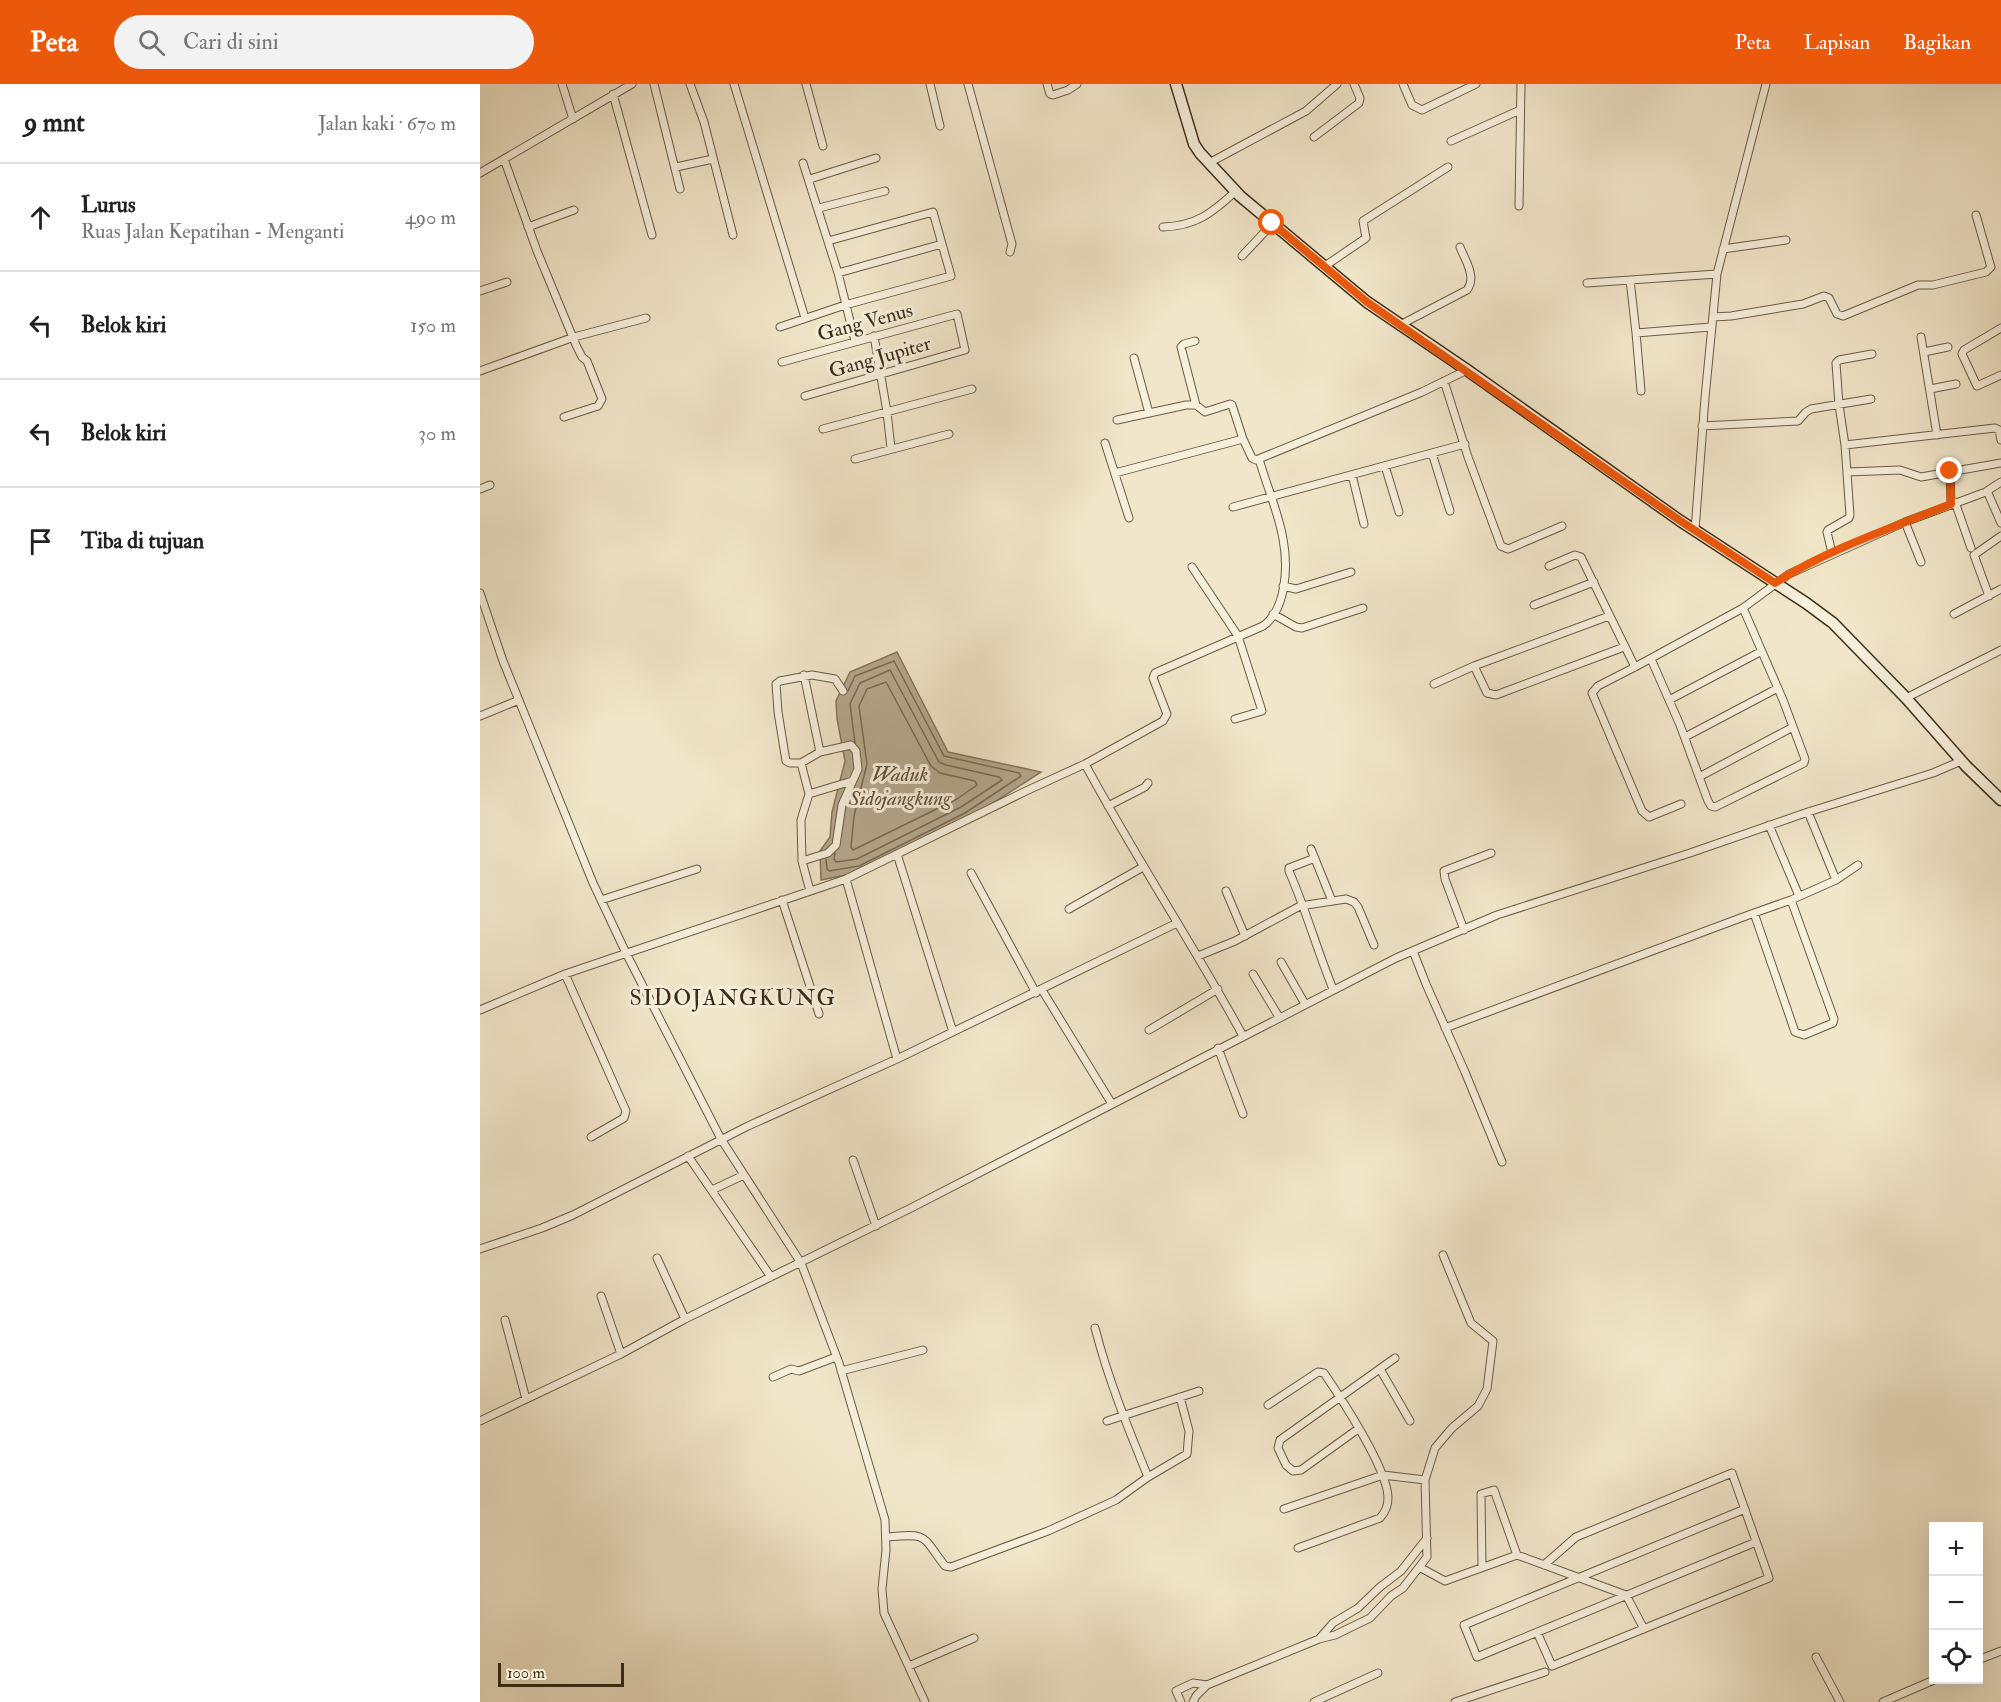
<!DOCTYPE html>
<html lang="id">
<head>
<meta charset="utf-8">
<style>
  :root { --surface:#fff; --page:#f2f2f2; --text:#202124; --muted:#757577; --line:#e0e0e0; --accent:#ea580c }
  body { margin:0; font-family:"IM FELL Double Pica",serif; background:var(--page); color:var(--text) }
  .controls { position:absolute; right:18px; bottom:18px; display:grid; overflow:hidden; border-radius:0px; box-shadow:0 6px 24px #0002 }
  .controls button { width:54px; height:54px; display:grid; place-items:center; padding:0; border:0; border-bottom:2px solid var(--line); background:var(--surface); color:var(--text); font:30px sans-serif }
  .scale { position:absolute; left:18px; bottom:15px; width:126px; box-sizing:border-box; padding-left:6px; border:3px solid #3d2c16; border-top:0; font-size:16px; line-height:21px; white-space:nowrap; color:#3d2c16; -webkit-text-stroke:4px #f6efdc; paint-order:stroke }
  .stop { position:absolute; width:18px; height:18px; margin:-14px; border:4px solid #ea580c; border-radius:50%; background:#fff }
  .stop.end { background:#ea580c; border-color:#fff; box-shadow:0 2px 6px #0008 }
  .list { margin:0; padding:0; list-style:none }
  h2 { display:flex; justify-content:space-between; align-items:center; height:78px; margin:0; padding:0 24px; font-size:26px }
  h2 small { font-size:20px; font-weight:400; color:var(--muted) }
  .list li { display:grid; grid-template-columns:39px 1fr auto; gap:18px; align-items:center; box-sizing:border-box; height:108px; padding:0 24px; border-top:2px solid var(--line) }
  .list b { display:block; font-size:22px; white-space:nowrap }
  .list p { margin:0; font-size:20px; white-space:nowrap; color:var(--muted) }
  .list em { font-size:20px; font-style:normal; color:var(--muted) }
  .icon { flex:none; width:33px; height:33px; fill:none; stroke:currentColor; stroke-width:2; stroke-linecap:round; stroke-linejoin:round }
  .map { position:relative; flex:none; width:1521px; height:1618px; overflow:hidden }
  header { display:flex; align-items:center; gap:36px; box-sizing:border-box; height:84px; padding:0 30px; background:var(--accent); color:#fff }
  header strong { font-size:28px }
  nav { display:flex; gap:33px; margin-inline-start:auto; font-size:21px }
  .search { width:420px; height:54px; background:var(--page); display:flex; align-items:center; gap:15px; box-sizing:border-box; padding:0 21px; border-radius:33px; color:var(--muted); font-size:22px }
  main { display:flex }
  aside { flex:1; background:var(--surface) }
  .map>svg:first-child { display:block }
  .water { fill:#b4a78c; stroke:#84765d; stroke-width:1.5 }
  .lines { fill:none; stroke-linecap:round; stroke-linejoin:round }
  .shore { stroke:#786a51; stroke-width:1.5 }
  .minor-casing { stroke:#6a5a43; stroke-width:9 }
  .secondary-casing { stroke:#3d2c16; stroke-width:13 }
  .minor { stroke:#f6efdc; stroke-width:7 }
  .secondary { stroke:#f6efdc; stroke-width:10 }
  .route { stroke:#ea580c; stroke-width:8 }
  .labels { text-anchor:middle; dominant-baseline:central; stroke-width:6; stroke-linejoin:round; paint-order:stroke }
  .street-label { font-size:20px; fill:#3d2c16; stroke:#f6efdc }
  .water-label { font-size:21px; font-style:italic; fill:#615139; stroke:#f6efdc }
  .quarter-label { font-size:22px; letter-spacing:1.5px; fill:#3d2c16; stroke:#f6efdc }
</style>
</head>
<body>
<header>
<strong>Peta</strong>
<div class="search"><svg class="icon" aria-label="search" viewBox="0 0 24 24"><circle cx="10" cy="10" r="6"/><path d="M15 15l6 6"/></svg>Cari di sini</div>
<nav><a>Peta</a><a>Lapisan</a><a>Bagikan</a></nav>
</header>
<main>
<aside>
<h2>9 mnt<small>Jalan kaki · 670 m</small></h2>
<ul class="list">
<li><svg class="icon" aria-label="ahead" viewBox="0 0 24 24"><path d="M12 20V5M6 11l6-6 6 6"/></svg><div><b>Lurus</b><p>Ruas Jalan Kepatihan - Menganti</p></div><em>490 m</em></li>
<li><svg class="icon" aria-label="left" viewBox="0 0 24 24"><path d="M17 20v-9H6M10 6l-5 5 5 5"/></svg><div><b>Belok kiri</b></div><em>150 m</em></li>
<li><svg class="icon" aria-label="left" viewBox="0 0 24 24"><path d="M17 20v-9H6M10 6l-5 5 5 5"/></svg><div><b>Belok kiri</b></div><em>30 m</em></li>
<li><svg class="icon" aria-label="arrive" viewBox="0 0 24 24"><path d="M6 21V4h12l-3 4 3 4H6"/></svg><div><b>Tiba di tujuan</b></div></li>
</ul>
</aside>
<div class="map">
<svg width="1521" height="1618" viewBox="0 0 1521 1618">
  <rect width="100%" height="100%" fill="#f1e6c9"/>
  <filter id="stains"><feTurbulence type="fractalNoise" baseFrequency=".00333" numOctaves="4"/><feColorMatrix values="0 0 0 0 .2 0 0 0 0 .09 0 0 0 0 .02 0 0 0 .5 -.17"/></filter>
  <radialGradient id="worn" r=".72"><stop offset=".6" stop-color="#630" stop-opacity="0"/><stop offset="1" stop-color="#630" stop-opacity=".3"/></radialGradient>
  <path class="water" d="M417 568 468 668 561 688 488 735 381 788 341 796 340 767 350 753 352 728 365 677 357 635 356 617 370 588Z"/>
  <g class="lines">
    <path class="shore" d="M406 598 451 682 460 689 495 697 497 701 477 715 373 766 371 763 374 732 387 680 379 622 387 605Z
      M355 769 354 775 356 778 377 775 481 723 522 696 519 693 466 681 459 678 410 586 380 599 370 620 375 659
      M346 775 347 785 349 787 379 782 485 729 541 692 539 689 464 672 414 577 375 592 368 607"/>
    <defs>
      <path id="minor" d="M82 0 93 35
        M174 0 200 105
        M210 0 224 38 253 151
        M254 0 325 234
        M326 0 343 62
        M450 0 460 42
        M488 0 532 160 530 168
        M567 0 570 10 573 11 588 6 597 0
        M923 0 932 21 942 26 996 0
        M133 10 172 151
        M834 53 879 19 880 14 874 0
        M971 57 1040 26
        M24 75 57 167 96 261 102 273 107 277 122 315 118 322 84 333
        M323 79 358 189 375 257
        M729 79 826 27 857 0
        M196 83 233 75
        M0 89 152 0
        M330 95 396 74
        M1039 122 1041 0
        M339 124 405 107
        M48 143 94 126
        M683 143C716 142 732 129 756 107
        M1243 165 1306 156
        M762 172 793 139
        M845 182 886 154 883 137 968 83
        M358 189 462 160
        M1150 196 1156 249 1231 243
        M1107 199 1237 190
        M0 207 27 198
        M1233 233 1251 232 1323 220 1344 212 1349 214 1357 230 1363 232 1438 201H1453L1506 188 1511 183 1510 180 1496 131
        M920 241 987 206C997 193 985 176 980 163
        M300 243 365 221 471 192 453 128 348 157
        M1521 244 1484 266 1482 270 1497 302 1521 291
        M1156 249 1161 307
        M394 252 407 328 411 364
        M1441 253 1457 351
        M715 257 704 260 701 263 716 321
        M1444 268 1468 263
        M654 274 669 329
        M302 278 477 230 485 266 325 312
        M0 287 94 253 166 234
        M964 297 988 373 1021 462 1028 465 1033 463 1082 442
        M1450 305 1476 300
        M637 336 706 321H716L725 328 750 320 752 321 763 355 772 374 776 376 942 308 987 286
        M1222 342 1318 337 1326 328 1331 325 1391 315
        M343 345 492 305
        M625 359 649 434
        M1365 361 1515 344 1519 346 1521 356
        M952 369 970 427
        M375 375 469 350
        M905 382 919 428
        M1470 387 1471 420
        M1367 388 1420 386 1441 393 1521 379
        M635 389 763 355
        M872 391 884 440
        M1521 398 1507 407 1521 439
        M0 405 10 401
        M1475 418 1491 464
        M753 423 985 360
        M1425 438 1441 478
        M1215 446 1225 314 1237 190 1286 0
        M1352 469 1347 448 1348 446 1369 434 1370 431 1365 361 1359 321 1356 279 1359 276 1392 270
        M1069 482 1095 471 1101 473 1155 583 1263 524 1309 490 1425 438 1503 409
        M712 483 758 552 782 627 755 635
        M803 502 816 505 871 488
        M0 509 23 577 113 799 146 869 241 1055 321 1179 359 1279 405 1436 406 1466 402 1505 404 1529 445 1618
        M1509 512 1494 471 1521 452
        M1054 521 1114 498
        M793 530 816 543 822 544 883 524
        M1474 530 1521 505
        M1171 575 1200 641 1228 717 1231 722 1235 723 1324 679 1325 675 1303 616 1263 524
        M994 582 1007 609 1016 611 1144 563
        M1155 583 1118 602 1112 609 1162 727 1169 733 1201 720
        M324 591 340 668
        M954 600 994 582 1129 532
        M1426 614 1521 566
        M1189 616 1282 567
        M0 632 39 616
        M1205 653 1298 604
        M321 679H310L306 677 298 628 296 600 300 597 332 591 355 595 363 607
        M605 680C655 773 713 860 763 952
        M1219 693 1313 643
        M329 710 372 697
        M628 722 665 703 668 699
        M1328 728 1356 796 1378 781
        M1289 741 1319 812
        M831 765 852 817
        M417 770 473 948
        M835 774 809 784V787C826 826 837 866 853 905
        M322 777 321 736 329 710 321 679 340 668 371 661 376 667 378 685 362 721 356 761 348 769 322 777 330 807
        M491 789 556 909
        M366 795 417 975
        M746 807 765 852
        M121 816 217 785
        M302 816 339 930
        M589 825 663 783
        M1274 829 1311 816
        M984 846 965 795 964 787 1011 769
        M933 867 946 900 985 988 1022 1078
        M718 872 755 857 820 822 866 815 874 818 878 823 894 861
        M801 878 825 920
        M85 890 146 1027 144 1034 111 1053
        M773 890 799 933
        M562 906 632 1020
        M0 926 85 890 366 795 546 707 605 680 683 637 687 630 673 594 675 589 783 542C807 525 808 481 803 455 799 430 786 400 779 375
        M965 944 1274 829 1315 948 1324 951 1353 939 1354 935 1311 816 1356 796
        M669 946 738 905
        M738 964 763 1030
        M208 1072 291 1193
        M373 1076 396 1142
        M232 1106 264 1091
        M0 1165 62 1144 93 1131 268 1042 417 975 697 839
        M177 1174 205 1235
        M121 1212 141 1270 205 1235 431 1124 916 874 1017 831 1210 769 1328 728 1453 689 1481 677
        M25 1236 46 1315
        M900 1285 930 1337
        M361 1287 443 1266
        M293 1293 311 1285 319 1287 356 1273
        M788 1321 838 1288 844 1289C861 1314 907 1384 908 1413 908 1422 906 1427 900 1434L818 1464
        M0 1337 141 1270
        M627 1337 719 1307
        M878 1345 821 1386 813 1387 806 1381 798 1364 800 1356 915 1274
        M668 1393 707 1370 709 1347 700 1313
        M804 1425 903 1391 945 1396
        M1265 1425 984 1541 997 1573 1276 1458
        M407 1453C449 1449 441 1451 465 1482L471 1483 568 1447 636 1416 668 1393C648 1344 628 1295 615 1244
        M1002 1483 1001 1410 1014 1406 1037 1471
        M941 1484 965 1497 1037 1471 1146 1511 1164 1545
        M1057 1548 1072 1582 1289 1494 1252 1389 1096 1453 1064 1481
        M839 1555 853 1539 878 1524 900 1503 921 1487 947 1454
        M1336 1573 1360 1618
        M1498 1576 1521 1567
        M429 1582 494 1554
        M701 1618 696 1607 713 1599 727 1601
        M713 1618 716 1612 727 1601 839 1555 855 1551 890 1534 911 1512 923 1504 947 1473 945 1396 955 1364 972 1344 998 1322 1007 1305 1013 1257 991 1239 963 1171
        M834 1618 898 1589
        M975 1618 1065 1588
        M1403 1618 1454 1596"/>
      <path id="secondary" d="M696 0 714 60 720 69 760 112 887 218 987 286 1199 436 1326 519 1353 539 1426 614 1486 682 1521 716"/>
    </defs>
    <use href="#minor" class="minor-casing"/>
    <use href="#secondary" class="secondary-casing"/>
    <use href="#minor" class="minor"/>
    <use href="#secondary" class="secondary"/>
  </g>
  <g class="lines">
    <path class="route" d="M792 139 887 218 1199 436 1295 499C1346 466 1414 443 1471 420L1470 387"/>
  </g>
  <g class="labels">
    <g class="street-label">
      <text transform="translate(385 238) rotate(-15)">Gang Venus</text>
      <text transform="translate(400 273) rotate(-16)">Gang Jupiter</text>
    </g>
    <g class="water-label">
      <text x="420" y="690">Waduk<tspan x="420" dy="24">Sidojangkung</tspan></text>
    </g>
    <g class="quarter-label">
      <text x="253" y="914">SIDOJANGKUNG</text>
    </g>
  </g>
  <rect width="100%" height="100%" filter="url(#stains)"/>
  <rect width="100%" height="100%" fill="url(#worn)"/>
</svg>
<div class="controls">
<button>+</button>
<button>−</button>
<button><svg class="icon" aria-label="locate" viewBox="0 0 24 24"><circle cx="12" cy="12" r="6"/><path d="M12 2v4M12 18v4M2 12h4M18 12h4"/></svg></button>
</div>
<div class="scale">100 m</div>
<div class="stop" style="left:792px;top:139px"></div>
<div class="stop end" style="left:1470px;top:387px"></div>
</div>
</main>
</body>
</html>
